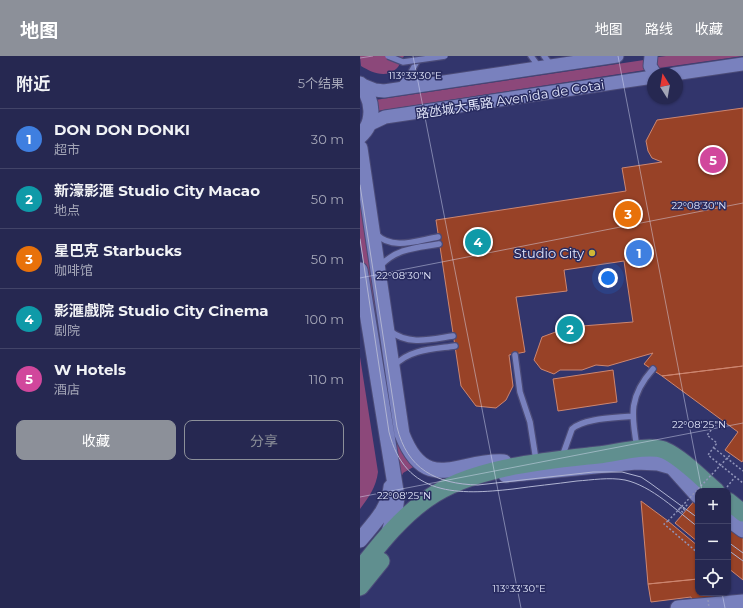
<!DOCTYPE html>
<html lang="zh">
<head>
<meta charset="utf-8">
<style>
  :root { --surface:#262851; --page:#32345b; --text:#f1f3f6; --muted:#a4a6b7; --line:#424468; --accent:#8c9099 }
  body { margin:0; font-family:Montserrat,"Noto Sans SC",sans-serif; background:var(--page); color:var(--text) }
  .controls { position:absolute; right:12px; bottom:12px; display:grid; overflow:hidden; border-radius:8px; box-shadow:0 1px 3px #0004 }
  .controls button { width:36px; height:36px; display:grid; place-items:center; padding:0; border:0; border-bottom:1px solid var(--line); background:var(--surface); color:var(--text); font:20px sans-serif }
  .compass { position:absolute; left:287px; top:12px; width:36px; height:36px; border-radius:50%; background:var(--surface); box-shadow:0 1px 3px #0004; rotate:349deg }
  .you { position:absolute; left:248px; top:222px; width:14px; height:14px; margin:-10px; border:3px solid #fff; border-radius:50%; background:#1a73e8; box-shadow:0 0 0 6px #1a73e833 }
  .badge { display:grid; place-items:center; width:26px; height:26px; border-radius:50%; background:var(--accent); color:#fff; font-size:13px; font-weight:700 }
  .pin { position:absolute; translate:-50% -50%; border:2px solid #fff; box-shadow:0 1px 4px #0006 }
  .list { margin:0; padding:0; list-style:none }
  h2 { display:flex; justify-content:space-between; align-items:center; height:52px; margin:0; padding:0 16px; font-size:17px }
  h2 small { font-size:13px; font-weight:400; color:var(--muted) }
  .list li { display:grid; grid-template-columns:26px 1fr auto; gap:12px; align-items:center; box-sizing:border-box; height:60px; padding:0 16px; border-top:1px solid var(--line) }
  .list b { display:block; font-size:15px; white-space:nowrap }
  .list p { margin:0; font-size:13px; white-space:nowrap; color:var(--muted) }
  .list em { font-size:13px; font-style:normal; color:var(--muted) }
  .actions { display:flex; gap:8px; padding:12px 16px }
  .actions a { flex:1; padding:9px 0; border:1px solid var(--accent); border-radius:8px; text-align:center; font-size:14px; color:var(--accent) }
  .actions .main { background:var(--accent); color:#fff }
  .icon { flex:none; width:22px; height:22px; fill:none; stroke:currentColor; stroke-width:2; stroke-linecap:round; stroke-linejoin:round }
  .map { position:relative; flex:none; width:383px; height:552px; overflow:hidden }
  header { display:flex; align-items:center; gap:24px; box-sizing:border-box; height:56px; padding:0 20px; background:var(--accent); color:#fff }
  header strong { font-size:19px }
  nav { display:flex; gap:22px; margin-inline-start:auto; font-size:14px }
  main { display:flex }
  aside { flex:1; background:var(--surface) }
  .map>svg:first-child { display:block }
  .green { fill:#8c487a }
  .building { fill:#984227; stroke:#cd8670 }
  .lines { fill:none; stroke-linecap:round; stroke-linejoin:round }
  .service-casing { stroke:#4b4b78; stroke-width:8 }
  .tertiary-casing { stroke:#4b4b78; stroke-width:15 }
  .secondary-casing { stroke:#4b4b78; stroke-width:17 }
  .primary-casing { stroke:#4b4b78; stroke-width:19 }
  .path { stroke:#9094b9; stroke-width:1.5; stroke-dasharray:2 2; stroke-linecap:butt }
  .service { stroke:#7981be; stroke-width:5.5 }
  .tertiary { stroke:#7981be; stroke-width:13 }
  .secondary { stroke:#7981be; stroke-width:15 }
  .primary { stroke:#608f8f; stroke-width:17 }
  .tram { stroke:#b0b4d2; stroke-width:1 }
  .service-bridge-casing { stroke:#4b4b78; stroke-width:8; stroke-linecap:butt }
  .path-bridge { stroke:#9094b9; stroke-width:1.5; stroke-dasharray:2 2; stroke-linecap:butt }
  .service-bridge { stroke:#7981be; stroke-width:5.5 }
  .ticks { fill:none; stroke:#e1e5fa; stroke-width:1; stroke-opacity:0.45 }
  .poi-dot { fill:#d0b736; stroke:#282b60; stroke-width:1.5 }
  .labels { text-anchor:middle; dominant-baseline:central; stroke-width:3; stroke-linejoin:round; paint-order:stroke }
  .street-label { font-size:13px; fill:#e1e5fa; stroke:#282b60 }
  .poi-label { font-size:13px; fill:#e1e5fa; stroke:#282b60; text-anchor:end }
  .ticks-label { font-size:10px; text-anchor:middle; fill:#e1e5fa; stroke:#282b60; stroke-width:3; stroke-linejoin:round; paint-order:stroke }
</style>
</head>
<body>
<header>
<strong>地图</strong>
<nav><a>地图</a><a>路线</a><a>收藏</a></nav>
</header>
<main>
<aside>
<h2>附近<small>5个结果</small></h2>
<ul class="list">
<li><span class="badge" style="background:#3f7fe0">1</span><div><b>DON DON DONKI</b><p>超市</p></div><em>30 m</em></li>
<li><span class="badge" style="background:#0f9aa8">2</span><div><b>新濠影滙 Studio City Macao</b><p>地点</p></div><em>50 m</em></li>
<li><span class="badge" style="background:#e8710a">3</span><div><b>星巴克 Starbucks</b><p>咖啡馆</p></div><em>50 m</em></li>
<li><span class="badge" style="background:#0f9aa8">4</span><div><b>影滙戲院 Studio City Cinema</b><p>剧院</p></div><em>100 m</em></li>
<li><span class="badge" style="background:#d1479c">5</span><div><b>W Hotels</b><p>酒店</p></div><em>110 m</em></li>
</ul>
<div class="actions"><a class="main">收藏</a><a>分享</a></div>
</aside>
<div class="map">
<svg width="383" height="552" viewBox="0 0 383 552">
  <rect width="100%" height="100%" fill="#32356c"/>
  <path class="green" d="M0 0H44C41 4 40 10 36 13 25 23 11 16 1 10Z
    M306 0H383L299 12 295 4 298 1Z
    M284 4 283 9 285 14 17 55 15 44Z
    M0 122 55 410 43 417 41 422 0 187Z
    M0 301 18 416C16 431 9 441 0 453Z"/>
  <path class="building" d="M383 52V310L302 320 284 308 293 297 248 310 236 309 222 314H200L194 318 181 313 174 304 182 281 209 271 273 266 264 205 204 214 207 235 156 241 165 296 149 299 153 330 146 344 136 352 116 350 101 330 76 164 266 135 262 112 302 106 292 102 288 95 286 85 297 64Z
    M383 310V404L382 406 365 394 378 376 302 320Z
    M253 314 257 346 198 355 193 323Z
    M336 443 338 445V486L315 467Z
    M281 445 308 465 338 490V523L288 528Z
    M368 469 383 481V524L368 512Z
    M338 523V537H357L359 551 333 552 331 541 291 546 288 528Z"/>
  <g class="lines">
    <defs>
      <path id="service" d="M171 0 179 11
        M184 0 191 9
        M39 31 50 18 60 0
        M16 178C33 195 58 184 78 181
        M20 210C37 192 56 192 79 188
        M30 275C49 290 72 283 93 280
        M155 299 160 336 170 366 176 404
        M34 310C49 293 74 293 95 290
        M277 391C271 358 269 340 293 313
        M202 401 212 373C224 362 256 362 273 360"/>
      <path id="tertiary" d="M291 0 290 10 295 18
        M314 18 383 8
        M0 28 15 34 24 35 257 0
        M8 69 25 61 293 21"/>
      <path id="secondary" d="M0 28C13 43 16 66 0 80
        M0 92 42 378C66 440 99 403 144 406
        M0 214 37 441 35 456 29 476
        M146 419 276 406 298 407 312 411 338 440
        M368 463 383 474
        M0 484C13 468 29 453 31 431
        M318 552 383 546"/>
      <path id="primary" d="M368 445 383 457
        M0 513C20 488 40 462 67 443 112 411 184 405 238 399 256 397 288 388 304 394 321 401 342 423 356 435
        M0 531 21 505"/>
    </defs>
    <use href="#service" class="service-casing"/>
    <use href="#tertiary" class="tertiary-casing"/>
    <use href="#secondary" class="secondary-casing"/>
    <use href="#primary" class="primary-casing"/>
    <path class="path" d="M359 365 347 379 357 387 348 399 383 427
      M354 392 383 415
      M367 431 375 421
      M320 451 326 455
      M318 453 324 457
      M323 453 328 448
      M308 465 304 468 338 497"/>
    <use href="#service" class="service"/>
    <use href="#tertiary" class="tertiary"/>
    <use href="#secondary" class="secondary"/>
    <use href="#primary" class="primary"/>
    <path class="tram" d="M0 129 37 371C47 413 76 428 118 429L233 416H262L281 421 290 427 338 462
      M0 183 29 376C45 441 99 439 153 433 174 430 195 428 217 425 232 424 249 421 265 424 292 430 317 455 338 471
      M368 486 383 497
      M368 494 383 505"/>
    <defs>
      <path id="service-bridge" d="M28 0 43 6 85 0"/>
    </defs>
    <use href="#service-bridge" class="service-bridge-casing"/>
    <path class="path-bridge" d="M308 465 371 398
      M348 544 349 552"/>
    <use href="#service-bridge" class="service-bridge"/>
  </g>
  <path class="ticks" d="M53 0 161 552M258 0 342 435M0 2 13 0M0 222 383 147M0 441 383 367M362 537 365 552"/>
  <circle class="poi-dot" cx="232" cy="197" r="4"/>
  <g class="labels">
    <g class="street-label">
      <text transform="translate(150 43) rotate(-9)">路氹城大馬路 Avenida de Cotai</text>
    </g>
    <g class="poi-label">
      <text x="224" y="197">Studio City</text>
    </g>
  </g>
  <g class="ticks-label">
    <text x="55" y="23">113°33'30"E</text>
    <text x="339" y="153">22°08'30"N</text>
    <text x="44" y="223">22°08'30"N</text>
    <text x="339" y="372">22°08'25"N</text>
    <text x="44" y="443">22°08'25"N</text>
    <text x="159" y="536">113°33'30"E</text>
  </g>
</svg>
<div class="controls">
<button>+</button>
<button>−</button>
<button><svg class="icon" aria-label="locate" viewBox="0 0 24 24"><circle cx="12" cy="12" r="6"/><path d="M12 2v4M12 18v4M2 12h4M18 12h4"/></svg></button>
</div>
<svg class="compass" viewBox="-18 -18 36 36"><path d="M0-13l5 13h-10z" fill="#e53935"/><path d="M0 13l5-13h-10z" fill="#a4a6b7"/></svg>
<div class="you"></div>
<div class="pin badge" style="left:279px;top:197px;background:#3f7fe0">1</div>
<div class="pin badge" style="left:210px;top:273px;background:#0f9aa8">2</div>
<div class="pin badge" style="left:268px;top:158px;background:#e8710a">3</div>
<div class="pin badge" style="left:118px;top:186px;background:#0f9aa8">4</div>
<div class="pin badge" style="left:353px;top:104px;background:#d1479c">5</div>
</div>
</main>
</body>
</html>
